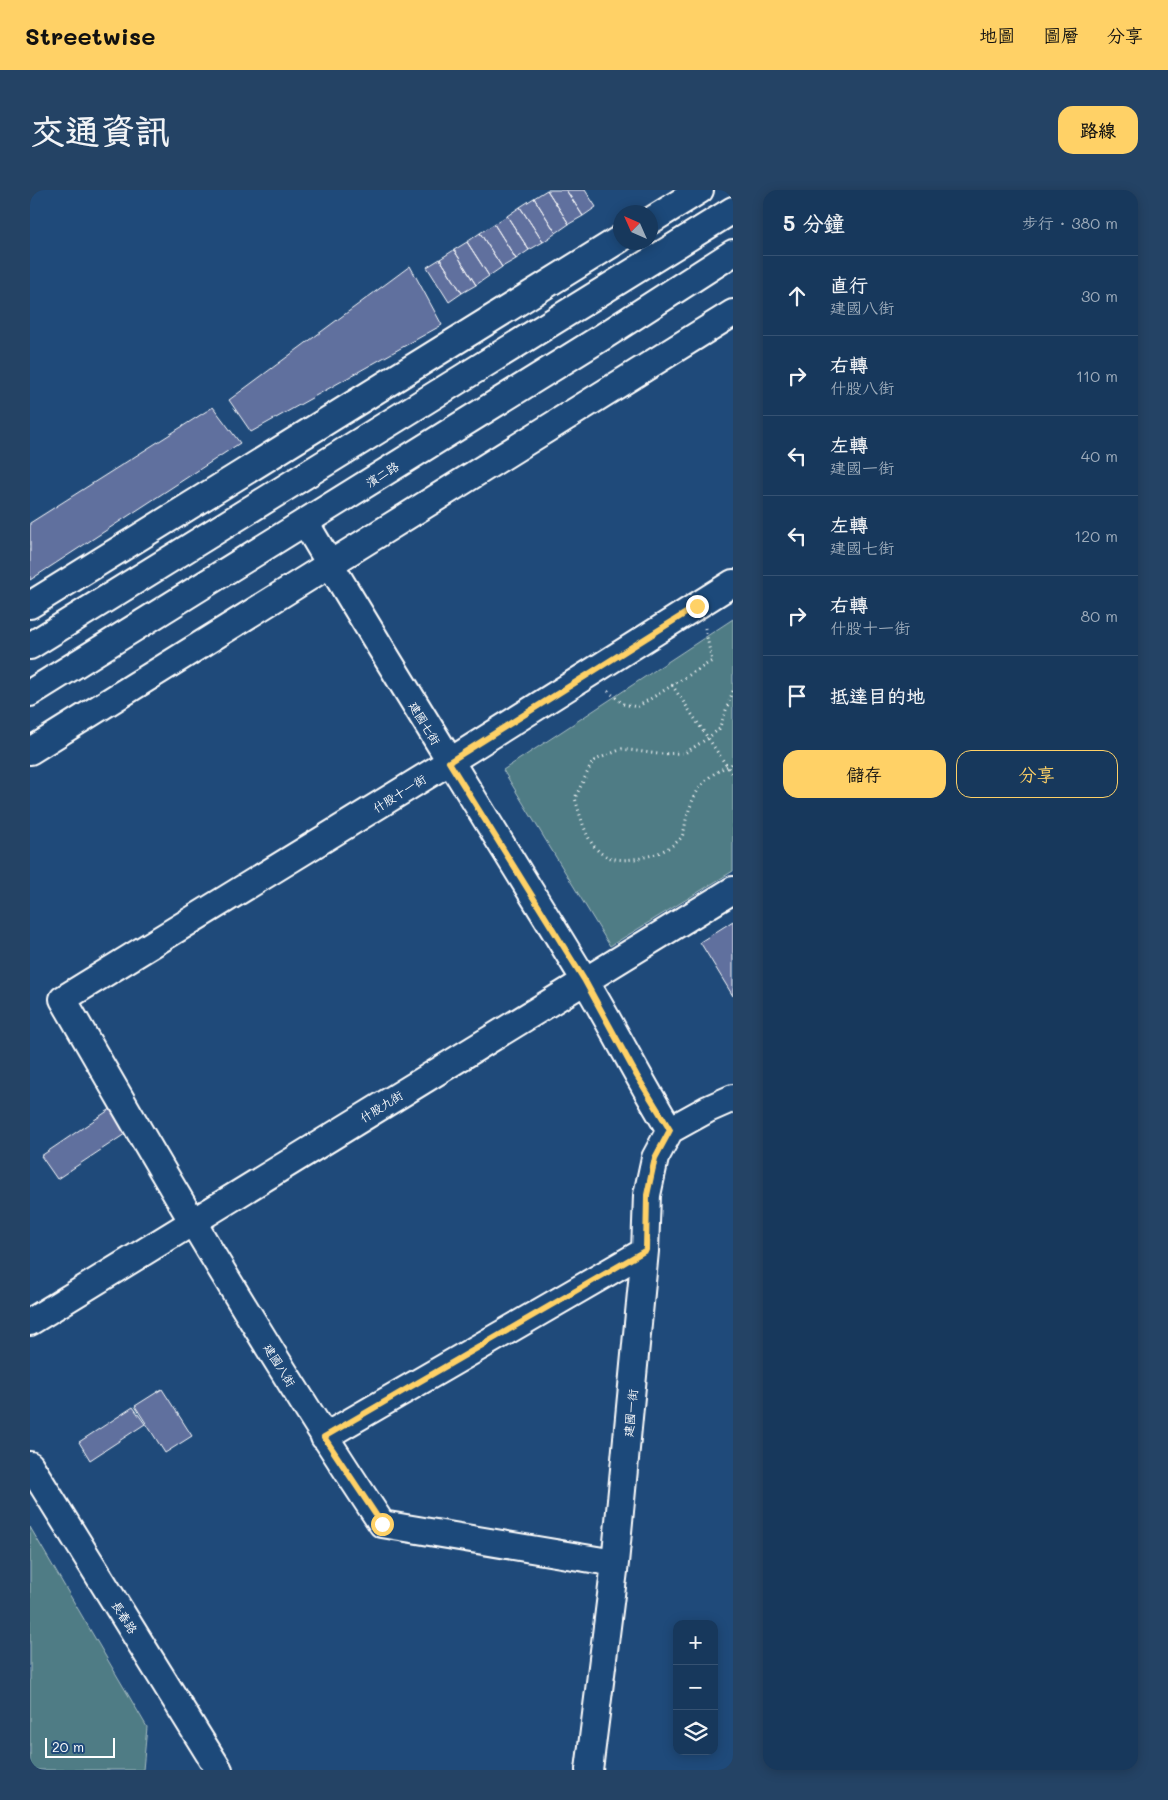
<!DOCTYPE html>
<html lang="zh-TW">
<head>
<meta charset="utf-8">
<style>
  :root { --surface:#17385c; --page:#244365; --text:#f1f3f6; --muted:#9eacbb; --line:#365272; --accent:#ffd166 }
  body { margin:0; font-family:Mali,"LXGW WenKai TC",sans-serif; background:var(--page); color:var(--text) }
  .controls { position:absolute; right:15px; bottom:15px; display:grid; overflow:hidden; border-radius:10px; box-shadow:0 2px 12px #0003 }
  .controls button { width:45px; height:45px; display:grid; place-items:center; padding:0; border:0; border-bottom:1px solid var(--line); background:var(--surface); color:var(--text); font:25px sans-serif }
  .compass { position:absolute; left:583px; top:15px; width:45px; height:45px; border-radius:50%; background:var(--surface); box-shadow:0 2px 12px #0003; rotate:315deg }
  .scale { position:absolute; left:15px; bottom:12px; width:70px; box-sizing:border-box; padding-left:5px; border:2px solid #fff; border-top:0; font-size:14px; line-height:18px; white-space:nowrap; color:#fff; -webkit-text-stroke:4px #1f4a7a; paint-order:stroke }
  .stop { position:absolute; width:15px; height:15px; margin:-11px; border:4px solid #ffd166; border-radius:50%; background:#fff }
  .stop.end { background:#ffd166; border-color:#fff; box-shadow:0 1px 5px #0008 }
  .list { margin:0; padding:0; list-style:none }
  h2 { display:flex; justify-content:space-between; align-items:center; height:65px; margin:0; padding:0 20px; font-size:21px }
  h2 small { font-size:16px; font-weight:400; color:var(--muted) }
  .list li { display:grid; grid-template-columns:32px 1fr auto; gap:15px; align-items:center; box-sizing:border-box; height:80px; padding:0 20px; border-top:1px solid var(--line) }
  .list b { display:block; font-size:19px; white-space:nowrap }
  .list p { margin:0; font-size:16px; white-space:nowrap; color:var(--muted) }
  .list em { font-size:16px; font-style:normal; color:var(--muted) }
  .actions { display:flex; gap:10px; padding:15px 20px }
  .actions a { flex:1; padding:11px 0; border:1px solid var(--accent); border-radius:15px; text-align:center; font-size:18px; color:var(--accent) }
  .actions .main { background:var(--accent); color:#111 }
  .icon { flex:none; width:28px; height:28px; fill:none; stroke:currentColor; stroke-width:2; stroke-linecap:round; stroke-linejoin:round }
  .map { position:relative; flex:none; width:703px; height:1580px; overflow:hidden; border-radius:15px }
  header { display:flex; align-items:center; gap:30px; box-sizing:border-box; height:70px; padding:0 25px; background:var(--accent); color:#111 }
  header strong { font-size:24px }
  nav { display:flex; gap:28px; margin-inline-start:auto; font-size:18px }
  .intro { display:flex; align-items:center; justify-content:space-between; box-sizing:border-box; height:120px; padding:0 30px }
  h1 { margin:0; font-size:35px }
  .button { padding:12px 22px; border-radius:15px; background:var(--accent); color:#111; font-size:18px; font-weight:700 }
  main { display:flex; gap:30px; padding:0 30px }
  aside { flex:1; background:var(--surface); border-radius:15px; box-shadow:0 2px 12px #0003 }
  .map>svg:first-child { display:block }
  .green { fill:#507c85; stroke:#a8bec2 }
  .building { fill:#60709e; stroke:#fff }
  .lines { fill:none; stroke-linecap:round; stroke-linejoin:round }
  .minor-casing { stroke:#fff; stroke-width:30 }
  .path { stroke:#fff; stroke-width:3; stroke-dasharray:1 4; stroke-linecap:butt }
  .minor { stroke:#1f4a7a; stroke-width:26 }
  .route { stroke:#ffd166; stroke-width:6 }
  .labels { text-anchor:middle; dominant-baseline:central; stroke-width:5; stroke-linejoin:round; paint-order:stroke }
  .street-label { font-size:12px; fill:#fff; stroke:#1f4a7a }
</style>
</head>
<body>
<header>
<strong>Streetwise</strong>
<nav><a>地圖</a><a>圖層</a><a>分享</a></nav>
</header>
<div class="intro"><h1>交通資訊</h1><a class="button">路線</a></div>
<main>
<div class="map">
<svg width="703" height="1580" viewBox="0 0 703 1580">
  <rect width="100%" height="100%" fill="#1f4a7a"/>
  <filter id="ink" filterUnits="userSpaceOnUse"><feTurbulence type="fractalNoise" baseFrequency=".02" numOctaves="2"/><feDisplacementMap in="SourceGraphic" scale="10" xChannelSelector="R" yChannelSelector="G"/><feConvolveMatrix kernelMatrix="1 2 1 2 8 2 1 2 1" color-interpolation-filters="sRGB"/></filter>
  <g filter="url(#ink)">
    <path class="green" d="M703 429V681L580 756 473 580Z
      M0 1337 117 1537 113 1580H0Z"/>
    <path class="building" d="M517 0H536L553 26 539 34Z
      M517 0 539 34 526 43 504 8Z
      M536 0H555L566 17 553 26Z
      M504 8 526 43 513 52 490 17Z
      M490 17 513 52 499 60 477 26Z
      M477 26 499 60 486 69 464 34Z
      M464 34 486 69 472 77 450 43Z
      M450 43 472 77 459 86 437 52Z
      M437 52 459 86 446 95 424 60Z
      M424 60 446 95 432 103 410 69Z
      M410 69 432 103 419 112 397 77Z
      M380 76 412 135 221 242 199 210Z
      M183 217 210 253 0 390V333Z
      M703 731V806L670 752Z
      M85 916 101 940 27 989 11 966Z
      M132 1199 162 1246 135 1263 105 1216Z
      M103 1217 115 1234 60 1270 49 1252Z"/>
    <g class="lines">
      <defs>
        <path id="minor" d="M620 31 670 0
          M275 332C366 486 462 637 554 789 584 839 610 891 640 940
          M0 415 590 49
          M0 456 703 20
          M0 503 574 146 703 63
          M0 561 703 123
          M0 1132 703 700
          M294 1247 615 1061
          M0 1275 189 1580
          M585 1373 352 1334C238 1163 135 987 33 809L419 572 703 393
          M559 1580 585 1373 615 1061 617 1005 625 968 640 940 678 919 703 908"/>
      </defs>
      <use href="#minor" class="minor-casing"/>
      <path class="path" d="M642 495 703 585
        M578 501 593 514 607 517 682 471 675 438
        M703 501 689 539 678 548 655 563 628 564 592 559 563 571 545 608C557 649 563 679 614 667 626 665 642 658 651 648 654 644 655 635 656 630 664 601 674 585 703 574"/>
      <use href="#minor" class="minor"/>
    </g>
  </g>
  <g class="lines" filter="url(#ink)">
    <path class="route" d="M352 1334 294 1247 616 1060 617 1005 625 968 640 940 607 886 555 791 419 572 667 416"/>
  </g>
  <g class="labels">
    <g class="street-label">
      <text transform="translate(352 284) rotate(-32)">濱二路</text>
      <text transform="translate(395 533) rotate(59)">建國七街</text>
      <text transform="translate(369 603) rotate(-32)">什股十一街</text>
      <text transform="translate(351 916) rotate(-32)">什股九街</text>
      <text transform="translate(250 1175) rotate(58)">建國八街</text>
      <text transform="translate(600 1223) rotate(-84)">建國一街</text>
      <text transform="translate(95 1427) rotate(58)">長春路</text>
    </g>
  </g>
</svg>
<div class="controls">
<button>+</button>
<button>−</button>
<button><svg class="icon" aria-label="layers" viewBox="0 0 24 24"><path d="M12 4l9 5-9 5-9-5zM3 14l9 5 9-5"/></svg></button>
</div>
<svg class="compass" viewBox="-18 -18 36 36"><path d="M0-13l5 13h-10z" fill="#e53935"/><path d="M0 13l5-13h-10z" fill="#9eacbb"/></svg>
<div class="scale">20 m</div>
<div class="stop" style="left:352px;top:1334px"></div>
<div class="stop end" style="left:667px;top:416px"></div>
</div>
<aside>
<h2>5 分鐘<small>步行 · 380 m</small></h2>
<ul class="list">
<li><svg class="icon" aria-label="ahead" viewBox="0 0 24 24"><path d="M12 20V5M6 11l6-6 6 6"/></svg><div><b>直行</b><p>建國八街</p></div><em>30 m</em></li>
<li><svg class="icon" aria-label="right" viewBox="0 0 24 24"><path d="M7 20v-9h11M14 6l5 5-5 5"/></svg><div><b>右轉</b><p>什股八街</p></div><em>110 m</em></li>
<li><svg class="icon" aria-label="left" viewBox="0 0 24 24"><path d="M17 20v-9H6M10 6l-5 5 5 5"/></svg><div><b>左轉</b><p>建國一街</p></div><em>40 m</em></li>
<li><svg class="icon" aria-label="left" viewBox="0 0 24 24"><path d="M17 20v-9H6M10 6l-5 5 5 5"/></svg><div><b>左轉</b><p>建國七街</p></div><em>120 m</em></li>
<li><svg class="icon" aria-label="right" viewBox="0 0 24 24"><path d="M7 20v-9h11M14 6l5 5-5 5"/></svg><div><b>右轉</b><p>什股十一街</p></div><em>80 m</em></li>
<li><svg class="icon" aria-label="arrive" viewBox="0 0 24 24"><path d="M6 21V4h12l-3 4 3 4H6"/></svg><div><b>抵達目的地</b></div></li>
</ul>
<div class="actions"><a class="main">儲存</a><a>分享</a></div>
</aside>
</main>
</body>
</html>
